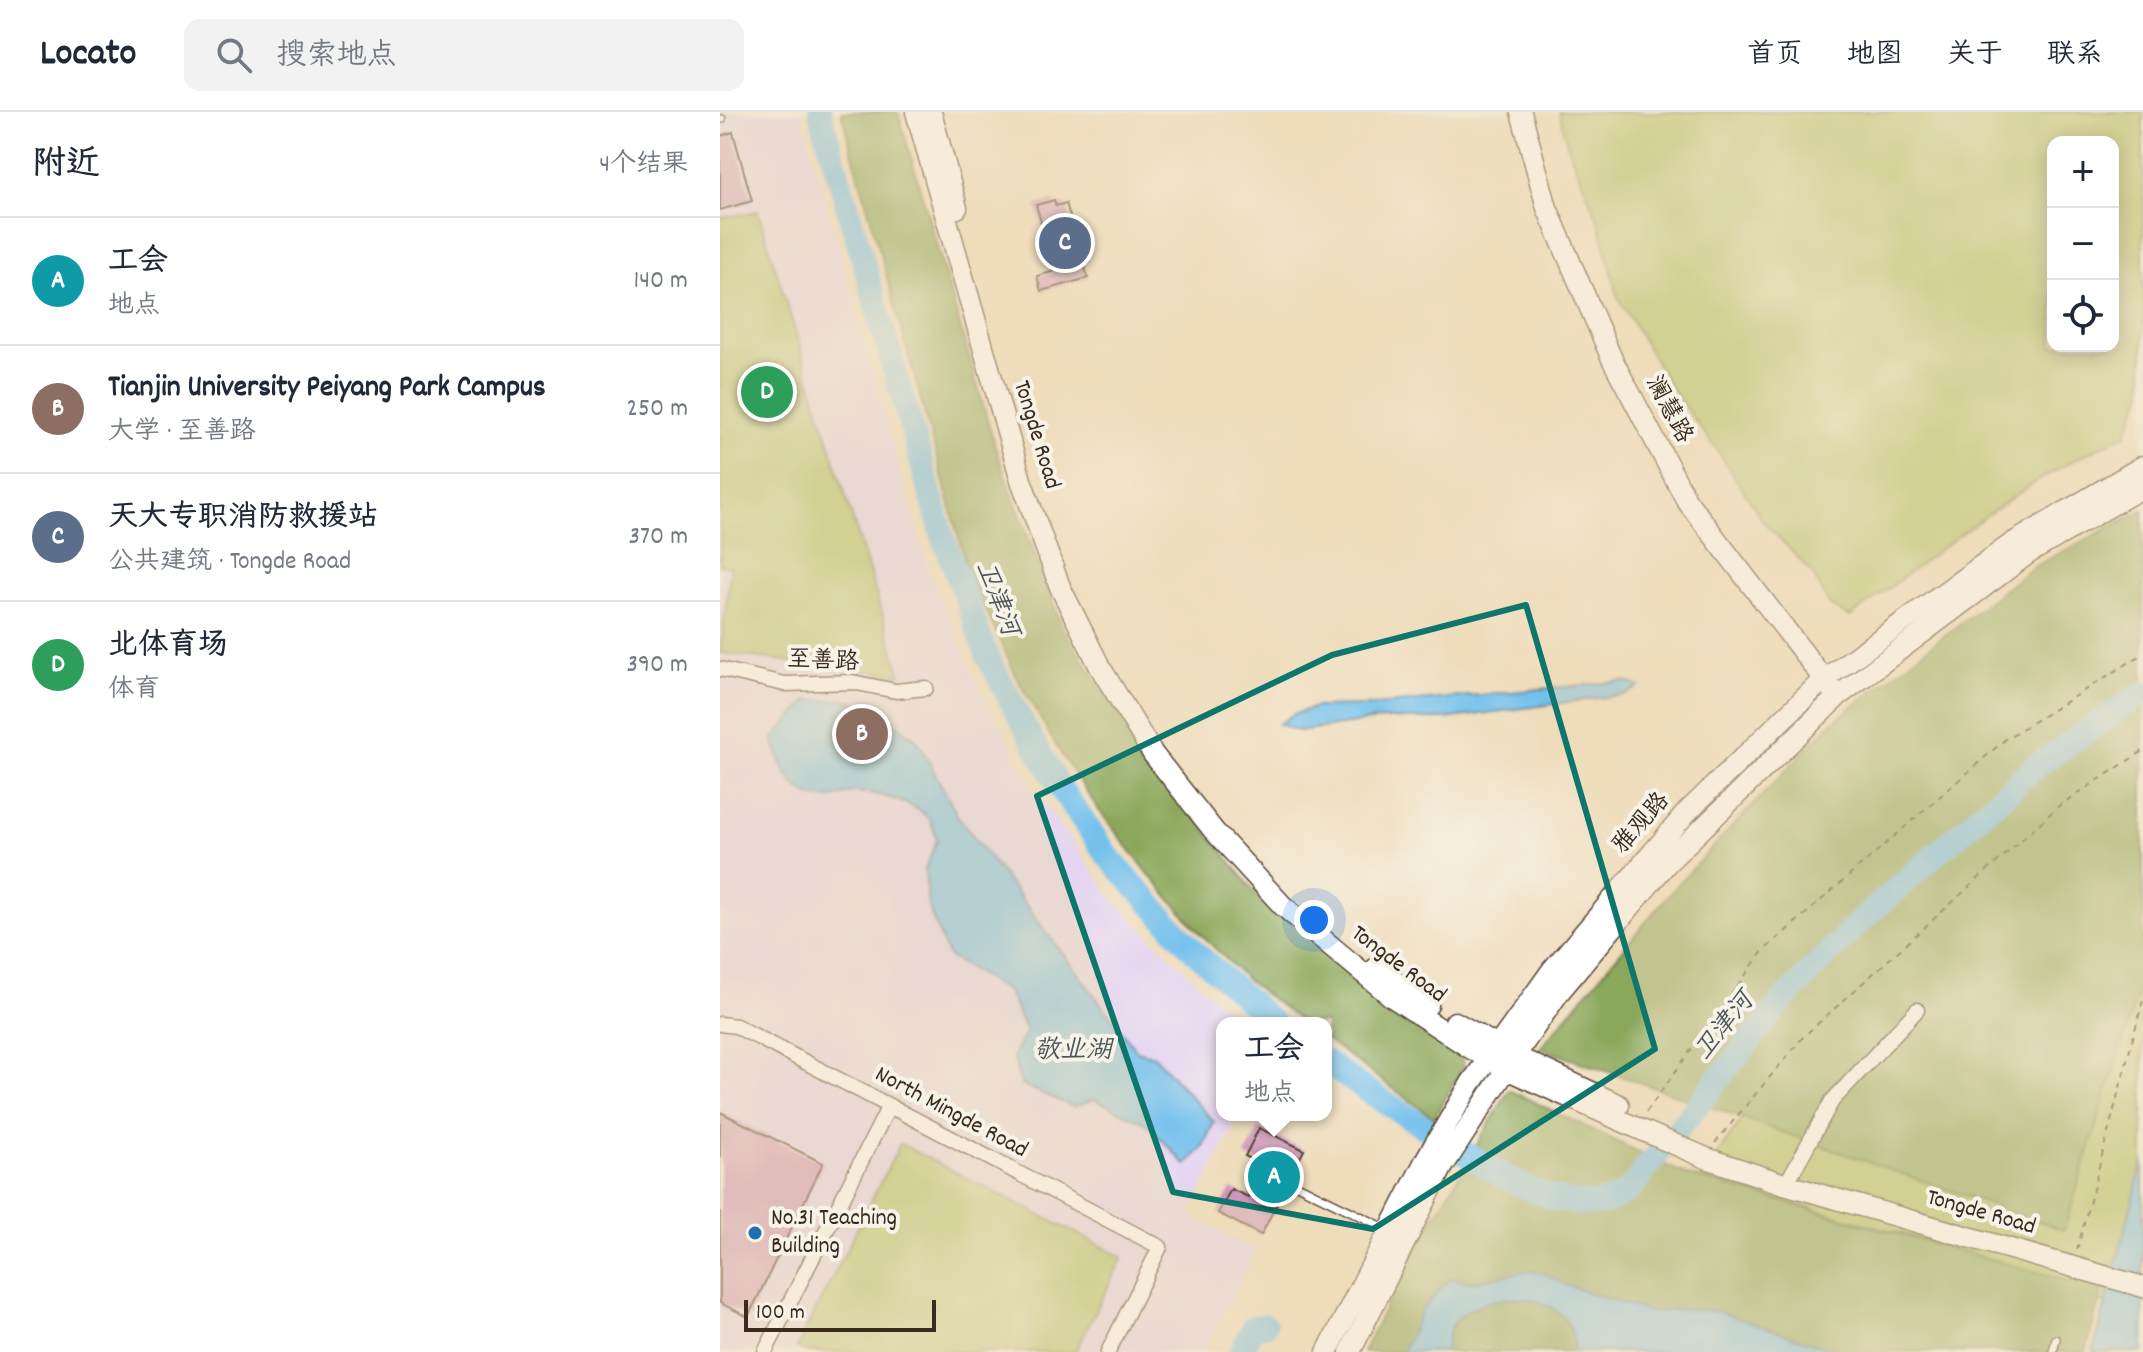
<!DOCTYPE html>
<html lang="zh">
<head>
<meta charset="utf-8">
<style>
  :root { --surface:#fff; --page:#f2f2f3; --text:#1f2937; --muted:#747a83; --line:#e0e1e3; --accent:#1f6fb2 }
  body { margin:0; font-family:Dekko,"LXGW WenKai TC",sans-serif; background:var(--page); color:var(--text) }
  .controls { position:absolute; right:24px; top:24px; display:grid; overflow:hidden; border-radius:16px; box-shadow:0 4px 20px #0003 }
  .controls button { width:72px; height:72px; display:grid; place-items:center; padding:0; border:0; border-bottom:2px solid var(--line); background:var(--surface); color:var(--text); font:40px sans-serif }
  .scale { position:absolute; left:24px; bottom:20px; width:192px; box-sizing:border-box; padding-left:8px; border:4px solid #3b2a1e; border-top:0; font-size:22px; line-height:28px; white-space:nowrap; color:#3b2a1e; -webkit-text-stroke:6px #f7f3e8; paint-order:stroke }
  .you { position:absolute; left:594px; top:808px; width:28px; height:28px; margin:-20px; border:6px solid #fff; border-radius:50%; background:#1a73e8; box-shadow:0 0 0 12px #1a73e833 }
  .badge { display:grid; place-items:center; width:52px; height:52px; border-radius:50%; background:var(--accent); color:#fff; font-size:26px; font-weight:700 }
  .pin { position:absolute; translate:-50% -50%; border:4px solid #fff; box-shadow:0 2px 8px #0006 }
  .popup { position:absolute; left:496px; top:905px; width:116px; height:104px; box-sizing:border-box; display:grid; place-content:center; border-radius:16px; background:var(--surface); filter:drop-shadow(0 2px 6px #0005); font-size:26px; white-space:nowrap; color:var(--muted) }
  .popup b { font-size:30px; color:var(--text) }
  .popup::after { content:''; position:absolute; left:50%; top:100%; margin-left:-16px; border:16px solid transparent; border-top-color:var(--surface) }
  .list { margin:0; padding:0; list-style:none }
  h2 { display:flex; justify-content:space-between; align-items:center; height:104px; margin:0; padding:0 32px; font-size:34px }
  h2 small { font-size:26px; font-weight:400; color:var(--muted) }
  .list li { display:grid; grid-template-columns:52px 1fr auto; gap:24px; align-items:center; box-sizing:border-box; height:128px; padding:0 32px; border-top:2px solid var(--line) }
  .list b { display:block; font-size:30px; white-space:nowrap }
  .list p { margin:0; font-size:26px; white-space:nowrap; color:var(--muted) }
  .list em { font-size:26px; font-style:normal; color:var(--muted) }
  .icon { flex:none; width:44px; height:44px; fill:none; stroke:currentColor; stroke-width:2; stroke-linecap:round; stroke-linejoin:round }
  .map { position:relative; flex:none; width:1423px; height:1240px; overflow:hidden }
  header { display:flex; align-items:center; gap:48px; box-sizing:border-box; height:112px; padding:0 40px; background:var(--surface); border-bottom:2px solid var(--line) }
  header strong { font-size:38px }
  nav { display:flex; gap:44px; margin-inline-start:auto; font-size:28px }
  .search { width:560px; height:72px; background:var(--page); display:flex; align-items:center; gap:20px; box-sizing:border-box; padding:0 28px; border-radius:16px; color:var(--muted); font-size:30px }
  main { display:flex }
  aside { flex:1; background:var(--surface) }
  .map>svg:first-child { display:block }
  .built { fill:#e4d3f2 }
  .green { fill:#afc165; stroke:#757642; stroke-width:2; fill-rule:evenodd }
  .forest { fill:#8ba75a; stroke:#63683c; stroke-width:2 }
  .water { fill:#72c0ed; stroke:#567586; stroke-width:2 }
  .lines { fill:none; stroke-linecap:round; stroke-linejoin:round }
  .river { stroke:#72c0ed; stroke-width:24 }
  .building { fill:#cf95ba }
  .lane-casing { stroke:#564535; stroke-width:10 }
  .street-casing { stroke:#564535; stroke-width:17 }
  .secondary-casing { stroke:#564535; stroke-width:23 }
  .path { stroke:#564535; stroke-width:2; stroke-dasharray:6 6; stroke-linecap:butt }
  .lane { stroke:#fff; stroke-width:7 }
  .street { stroke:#fff; stroke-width:14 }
  .secondary { stroke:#fff; stroke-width:20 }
  .marked { fill:none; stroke:#0f766e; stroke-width:6; stroke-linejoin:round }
  .poi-dot { fill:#1f6fb2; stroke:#f7f3e8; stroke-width:3 }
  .labels { text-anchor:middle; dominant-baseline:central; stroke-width:8; stroke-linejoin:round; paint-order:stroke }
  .street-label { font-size:24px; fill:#3b2a1e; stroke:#f7f3e8 }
  .poi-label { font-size:24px; fill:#3b2a1e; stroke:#f7f3e8; text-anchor:start }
  .water-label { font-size:26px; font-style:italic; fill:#4c575c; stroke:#f7f3e8 }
</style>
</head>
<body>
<header>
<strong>Locato</strong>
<div class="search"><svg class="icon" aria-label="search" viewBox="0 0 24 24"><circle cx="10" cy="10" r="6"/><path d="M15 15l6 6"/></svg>搜索地点</div>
<nav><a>首页</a><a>地图</a><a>关于</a><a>联系</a></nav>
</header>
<main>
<aside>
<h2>附近<small>4个结果</small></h2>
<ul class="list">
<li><span class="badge" style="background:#0f9aa8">A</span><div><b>工会</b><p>地点</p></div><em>140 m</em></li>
<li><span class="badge" style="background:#8d6e63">B</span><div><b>Tianjin University Peiyang Park Campus</b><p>大学 · 至善路</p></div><em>250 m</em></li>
<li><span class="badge" style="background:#5c6f8a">C</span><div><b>天大专职消防救援站</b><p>公共建筑 · Tongde Road</p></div><em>370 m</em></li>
<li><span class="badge" style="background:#2e9e5b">D</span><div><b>北体育场</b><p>体育</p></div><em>390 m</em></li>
</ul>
</aside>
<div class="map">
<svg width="1423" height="1240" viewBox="0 0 1423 1240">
  <rect width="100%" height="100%" fill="#f7f3e8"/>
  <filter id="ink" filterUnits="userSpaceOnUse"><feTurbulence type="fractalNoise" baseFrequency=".0125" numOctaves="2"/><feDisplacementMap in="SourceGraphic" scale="16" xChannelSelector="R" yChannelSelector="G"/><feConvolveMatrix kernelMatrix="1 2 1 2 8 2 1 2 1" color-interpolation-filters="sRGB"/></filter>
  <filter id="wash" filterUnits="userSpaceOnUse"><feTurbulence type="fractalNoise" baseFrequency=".006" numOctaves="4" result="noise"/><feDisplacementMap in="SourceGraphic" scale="32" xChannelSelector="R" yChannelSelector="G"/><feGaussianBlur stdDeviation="1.8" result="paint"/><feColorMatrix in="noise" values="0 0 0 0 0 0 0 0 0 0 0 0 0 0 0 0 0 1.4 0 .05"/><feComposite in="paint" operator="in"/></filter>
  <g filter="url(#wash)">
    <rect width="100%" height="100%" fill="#efdcba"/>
    <path class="built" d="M0 0H81L184 374 212 467 257 570 312 674 396 791 492 885 523 911H502V1003H519L469 1103 537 1139 483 1240H0Z"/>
    <path class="green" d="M839 0H1423V280L1406 323C1305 365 1218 441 1130 505L1110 494 1092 461 1043 409 999 341 950 275 898 185 878 107 848 36ZM1333 30H1393V234H1333Z
      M38 99 181 563 0 541 11 455 0 453V106Z
      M1423 627V1205L1209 1129 981 1066 1084 918Z
      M180 1032 403 1145 355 1240H86L77 1235Z"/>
    <path class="forest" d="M121 0H178L277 341 343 517 427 645 531 775 631 864 696 908 740 943 744 954 714 1006 606 928V911H583L529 870 480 821 432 766 378 697 341 642 298 568 249 462Z
      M1423 398V864L1344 1118 820 936 957 773 1110 612 1313 455Z
      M789 978 969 1064 1382 1178 1366 1240H643L683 1159Z"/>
    <path class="water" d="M905 569 920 575 907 582 725 607H665L578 619 559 612 574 602 596 595 646 594Z
      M88 588H129L167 604 198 629 237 703 417 939 434 944 494 1010 482 1036 466 1053 426 1011 374 987 354 995 301 973 293 944 306 919 288 880 228 844 208 794 205 758 217 728C215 722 213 711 208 706 195 691 153 679 134 680 126 680 119 686 111 686 73 688 63 658 53 627Z
      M1423 1049V1240H1373Z
      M806 1159 823 1161 846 1173 932 1201 960 1197 996 1199 1119 1240H853C853 1235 854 1226 852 1221 837 1174 761 1179 734 1210 728 1217 727 1231 725 1240H682L702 1198 730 1167 754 1170Z"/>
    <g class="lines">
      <path class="river" d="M100 0 223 425 268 546 313 630 343 680 390 747 475 840 553 911
        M606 950C641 976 677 998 714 1021 758 1049 820 1094 875 1092 888 1091 897 1086 908 1079L1058 894 1136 813 1316 654 1423 581
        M521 1240 533 1215 545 1213"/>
    </g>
    <g id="blocks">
      <path class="building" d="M13 20 32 89 0 98V24Z
        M334 88 336 94 346 91 368 166 321 179 317 164 335 159 316 93Z
        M0 1000 103 1051 28 1205 0 1191Z
        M539 1016 584 1038 541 1123 498 1101 511 1077 528 1085 544 1053 525 1044Z"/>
    </g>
  </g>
  <g filter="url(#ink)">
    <use href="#blocks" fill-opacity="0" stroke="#564535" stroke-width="2"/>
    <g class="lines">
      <defs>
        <path id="lane" d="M0 7H2
          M575 1072 667 1117
          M1333 1240 1336 1227"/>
        <path id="street" d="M0 557 64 572 132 570 176 579 206 576
          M0 912 16 914 440 1135 388 1240
          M1066 1072 1112 989 1197 898
          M45 1240 169 994"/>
        <path id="secondary" d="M196 0 301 368 340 475 380 555 433 642 494 719 563 794 672 885 745 933 786 957 917 1016 986 1046 1064 1072 1423 1175
          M211 0 237 96
          M801 0 827 96 892 247 967 389 1112 578
          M656 856 708 893
          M735 910 795 944 899 993
          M607 1240 707 1045 751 971 832 858 968 699 1103 568 1291 432 1423 354
          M630 1240 722 1056 795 944 840 879 947 751 1118 584 1309 441 1423 375"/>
      </defs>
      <use href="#lane" class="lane-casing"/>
      <use href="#street" class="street-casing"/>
      <use href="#secondary" class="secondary-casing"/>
      <path class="path" d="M926 1000 1043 839 1287 626 1423 542
        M995 1031 1083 925 1340 693 1423 639
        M1357 1138 1423 888"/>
      <use href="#lane" class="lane"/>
      <use href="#street" class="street"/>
      <use href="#secondary" class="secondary"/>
    </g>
  </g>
  <path d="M0 0H1423V1240H0ZM806 493 935 937 653 1117 453 1080 317 684 612 543Z" fill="#efdcba" fill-opacity=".55" fill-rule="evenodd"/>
  <path class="marked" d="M806 493 935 937 653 1117 453 1080 317 684 612 543Z"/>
  <circle class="poi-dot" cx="35" cy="1121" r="8"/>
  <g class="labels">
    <g class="street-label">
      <text transform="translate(948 298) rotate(62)">澜慧路</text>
      <text transform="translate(316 323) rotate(73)">Tongde Road</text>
      <text transform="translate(103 550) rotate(3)">至善路</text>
      <text transform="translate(922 712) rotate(-49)">雅观路</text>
      <text transform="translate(678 853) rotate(37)">Tongde Road</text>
      <text transform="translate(231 1001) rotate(28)">North Mingde Road</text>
      <text transform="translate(1261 1101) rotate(16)">Tongde Road</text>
    </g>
    <g class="poi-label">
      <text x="51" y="1107">No.31 Teaching<tspan x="51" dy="28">Building</tspan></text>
    </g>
    <g class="water-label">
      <text transform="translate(276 487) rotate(69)">卫津河</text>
      <text transform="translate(1005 915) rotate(-51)">卫津河</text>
      <text x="353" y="939">敬业湖</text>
    </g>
  </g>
</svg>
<div class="controls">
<button>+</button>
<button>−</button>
<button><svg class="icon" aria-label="locate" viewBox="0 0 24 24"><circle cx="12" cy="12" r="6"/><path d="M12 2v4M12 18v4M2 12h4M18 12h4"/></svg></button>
</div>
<div class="scale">100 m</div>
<div class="you"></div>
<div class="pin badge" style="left:554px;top:1065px;background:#0f9aa8">A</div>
<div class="popup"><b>工会</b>地点</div>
<div class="pin badge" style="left:142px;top:622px;background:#8d6e63">B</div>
<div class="pin badge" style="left:345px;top:131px;background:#5c6f8a">C</div>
<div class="pin badge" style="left:47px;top:280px;background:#2e9e5b">D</div>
</div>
</main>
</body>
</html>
